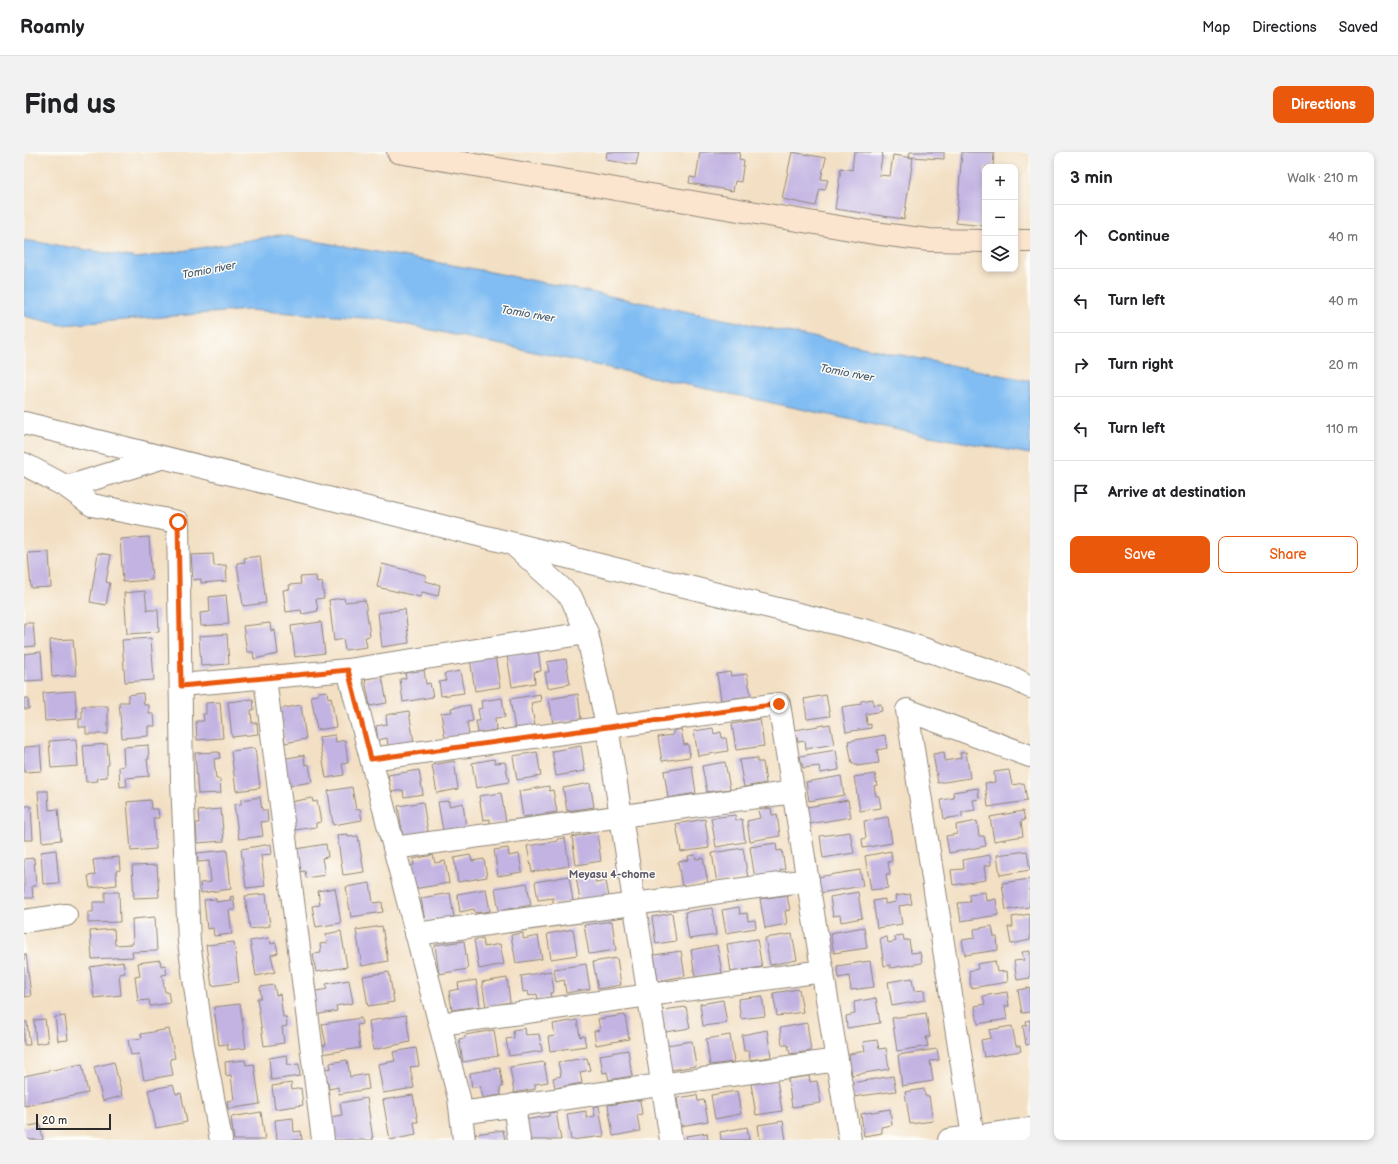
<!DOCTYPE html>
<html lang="en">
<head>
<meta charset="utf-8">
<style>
  :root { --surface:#fff; --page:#f2f2f2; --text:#202124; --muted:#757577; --line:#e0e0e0; --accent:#ea580c }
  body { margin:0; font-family:"Balsamiq Sans",sans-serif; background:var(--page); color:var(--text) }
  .controls { position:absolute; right:12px; top:12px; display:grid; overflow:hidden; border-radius:8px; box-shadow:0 2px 6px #0003 }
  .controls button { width:36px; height:36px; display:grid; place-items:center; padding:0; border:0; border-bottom:1px solid var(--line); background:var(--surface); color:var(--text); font:20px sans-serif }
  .scale { position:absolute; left:12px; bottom:10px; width:75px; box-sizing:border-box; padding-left:4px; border:2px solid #2b2b2b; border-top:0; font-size:11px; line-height:14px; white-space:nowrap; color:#2b2b2b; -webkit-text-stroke:3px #fdfcf7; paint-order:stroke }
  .stop { position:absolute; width:12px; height:12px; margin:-9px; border:3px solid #ea580c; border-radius:50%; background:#fff }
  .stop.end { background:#ea580c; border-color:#fff; box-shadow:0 1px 4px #0008 }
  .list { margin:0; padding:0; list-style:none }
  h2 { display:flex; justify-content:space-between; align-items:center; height:52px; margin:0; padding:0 16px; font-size:17px }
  h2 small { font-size:13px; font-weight:400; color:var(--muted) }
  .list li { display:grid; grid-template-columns:26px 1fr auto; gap:12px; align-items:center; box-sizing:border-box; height:64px; padding:0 16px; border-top:1px solid var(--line) }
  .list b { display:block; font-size:15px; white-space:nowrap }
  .list em { font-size:13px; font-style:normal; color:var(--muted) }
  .actions { display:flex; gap:8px; padding:12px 16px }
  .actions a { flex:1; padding:9px 0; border:1px solid var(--accent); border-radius:8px; text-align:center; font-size:14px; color:var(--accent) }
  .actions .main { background:var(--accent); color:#fff }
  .icon { flex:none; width:22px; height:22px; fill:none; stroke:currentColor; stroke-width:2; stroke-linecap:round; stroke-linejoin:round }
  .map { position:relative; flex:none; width:1006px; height:988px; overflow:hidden; border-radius:8px }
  header { display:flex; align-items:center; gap:24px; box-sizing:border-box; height:56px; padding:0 20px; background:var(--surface); border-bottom:1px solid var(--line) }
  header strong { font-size:19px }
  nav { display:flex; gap:22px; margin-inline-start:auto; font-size:14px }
  .intro { display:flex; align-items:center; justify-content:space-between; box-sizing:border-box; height:96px; padding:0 24px }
  h1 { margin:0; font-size:28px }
  .button { padding:10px 18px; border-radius:8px; background:var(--accent); color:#fff; font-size:14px; font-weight:700 }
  main { display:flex; gap:24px; padding:0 24px }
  aside { flex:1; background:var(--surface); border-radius:8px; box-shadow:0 2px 6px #0003 }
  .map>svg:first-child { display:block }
  .water { fill:#81bdf3; stroke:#56748f }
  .building { fill:#c2b3e2 }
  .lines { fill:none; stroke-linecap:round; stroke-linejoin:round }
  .street-casing { stroke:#8f8678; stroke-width:24 }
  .secondary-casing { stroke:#8f8678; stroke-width:24 }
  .street { stroke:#fff; stroke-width:22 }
  .secondary { stroke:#fce5cf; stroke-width:22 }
  .route { stroke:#ea580c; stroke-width:5 }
  .labels { text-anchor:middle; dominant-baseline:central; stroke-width:3; stroke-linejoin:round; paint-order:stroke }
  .water-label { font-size:11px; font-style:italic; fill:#495e71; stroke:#fdfcf7 }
  .neighbourhood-label { font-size:11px; font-weight:bold; fill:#605b6b; stroke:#fdfcf7 }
</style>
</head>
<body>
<header>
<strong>Roamly</strong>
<nav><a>Map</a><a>Directions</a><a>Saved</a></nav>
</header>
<div class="intro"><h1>Find us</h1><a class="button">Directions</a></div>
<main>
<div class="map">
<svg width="1006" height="988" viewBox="0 0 1006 988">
  <rect width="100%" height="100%" fill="#fdfcf7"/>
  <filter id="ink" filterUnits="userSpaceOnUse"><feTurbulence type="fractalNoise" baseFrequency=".025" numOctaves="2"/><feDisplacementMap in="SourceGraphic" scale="8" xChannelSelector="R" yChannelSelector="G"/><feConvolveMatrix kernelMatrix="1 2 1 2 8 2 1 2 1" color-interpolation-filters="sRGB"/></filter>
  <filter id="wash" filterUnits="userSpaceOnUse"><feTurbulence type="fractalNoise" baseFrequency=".012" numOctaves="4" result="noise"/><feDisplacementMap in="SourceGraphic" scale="16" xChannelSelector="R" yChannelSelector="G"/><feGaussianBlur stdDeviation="0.9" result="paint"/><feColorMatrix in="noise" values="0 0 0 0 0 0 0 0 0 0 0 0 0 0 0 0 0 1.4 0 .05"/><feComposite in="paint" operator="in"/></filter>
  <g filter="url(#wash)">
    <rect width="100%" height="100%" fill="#f3e0c4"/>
    <path class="water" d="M256 83 462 119 1006 229V302L889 281 356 167 224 158 38 173 0 164V88L114 106Z"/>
    <g id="blocks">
      <path class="building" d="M583 0H615L612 13 582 8Z
        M676 0H716L715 7 720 8 717 30 711 29 709 39 665 31 666 25 672 26Z
        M768 0 802 6 797 27 804 28 801 38 796 37 792 54 758 47Z
        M830 0H859L855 23 866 24 869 3 889 6 880 67 811 57 817 16 828 18Z
        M886 0H920V7L885 5Z
        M938 0H970L969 15H961V74L932 71Z
        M125 385 128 428 99 430 96 387Z
        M25 400 27 435 7 436 4 401Z
        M74 401 87 403 82 430 86 431 82 453 66 450Z
        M189 402 190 414 202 413 203 429 177 431V427L169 428 167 403Z
        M236 404 242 451 219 454 213 411 221 410 220 406Z
        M358 412 402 423 401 429 416 433 414 444 398 440 396 445 353 435Z
        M292 424 293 431 298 430 300 446 292 447 294 459 278 462 277 458 262 460 259 438 266 437 265 433 277 432 276 425Z
        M121 439 123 458H134L135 480 103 482 100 441Z
        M202 443 205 472 177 474 176 461 186 460 185 445Z
        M320 446 321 450 341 448 346 484 341 485 343 495 321 498 319 487 310 489 305 448Z
        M381 457 385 491 358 495 354 461Z
        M297 470 301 501 271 505 267 474Z
        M0 471H9L11 494 0 495Z
        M246 471 247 479 251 478 254 502 230 507 229 500H223L219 474Z
        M203 482 205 512 177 514 175 484Z
        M127 486 130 528 101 530 98 488Z
        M49 487 52 523 28 525 26 488Z
        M514 498 517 519 510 520 511 531 488 535 483 503Z
        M17 500 19 528 0 529V502Z
        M471 503 476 535 451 539 446 507Z
        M542 507 546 532 524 536 521 520H525L523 510Z
        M400 518 402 532 406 531 409 545 379 550 376 527 382 526 381 521Z
        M436 519 440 541 417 544 415 530 422 529 420 522Z
        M706 520 707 524 723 522 727 544 697 548 693 522Z
        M358 524 363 551 346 554 341 527Z
        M51 539 53 567 21 569 19 541Z
        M303 539 304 546 307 545 312 575 293 578 287 544 294 543V540Z
        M119 541 120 553H125V562H130L131 574H124V584L98 586 95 550H105L104 543Z
        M516 542 517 549 507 551 511 574 491 577 486 547Z
        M554 542 557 567 529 571 525 547Z
        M802 543 806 564 783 567 780 547Z
        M0 546H4L5 557H0Z
        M478 546 481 565 471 566 472 578 454 581 452 569H456L454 557 458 556 457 549Z
        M229 547 230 558H227L228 571H233L234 582 208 585 204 550Z
        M849 547V553L857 552 858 559 842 562 843 573 847 572V576L822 580 818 555 837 552V549Z
        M196 550 199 586 173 588 172 569H180L179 562H182V551Z
        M277 553 282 587 261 591 256 557Z
        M446 553 449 569 443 570 445 583 421 586 417 561 428 560 427 556Z
        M58 554H84V582H62V575H55V567H58Z
        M385 559 390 591 364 595 363 586 354 588 352 574 363 572 362 563Z
        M736 567 740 594 712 598 708 572Z
        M806 572 810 592 782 597 781 589 774 590 771 578Z
        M689 576 690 582 697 580 698 586H702L704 599 674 604 670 579Z
        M657 577 660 593 664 592 666 605 638 609 634 585 649 583V579Z
        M311 583 312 590 321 588 324 611 318 612 320 623 302 626 295 585Z
        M861 583 863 596 853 598 855 611 832 614V612H828L824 589Z
        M52 587 54 614 27 616 25 589Z
        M83 592 85 613H83V625L73 626 74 629 62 630 59 594Z
        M124 593 125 607H123L125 624 102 626 103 634 96 635 95 615 100 614 99 595Z
        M16 594 18 619 0 620V595Z
        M557 594 561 619 532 624 528 599Z
        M231 596 236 636 212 639 207 599Z
        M812 598 815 618 796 621 795 614 779 616 776 604Z
        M195 600 196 606 190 607 192 627H196L197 641 174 642 171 601Z
        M513 600 517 624 493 628 489 604Z
        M920 600 921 609 937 606 936 601 942 600 946 626 914 631 909 602Z
        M280 603 281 613 285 612 288 630 263 634 258 607Z
        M733 606V610H739L742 631 720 635 715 608Z
        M470 607 471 611 481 610 485 630 452 636 448 611Z
        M430 609 434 637 413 641 408 613Z
        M701 610 706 637 683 640 678 614Z
        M668 614 672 641 644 646 640 619Z
        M395 618 399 642 380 645 379 638 367 640 364 623Z
        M985 618 988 633 1000 631 1003 649 964 655 961 631 971 630 970 620Z
        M851 622 853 633 850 634 852 644H855L857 656 836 659 830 625Z
        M817 624 820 643 785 649 782 630Z
        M566 631 570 655 543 659 539 636Z
        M525 634V639L529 638 533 660 499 665 495 639Z
        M328 635 332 658 336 657 338 668 309 673 304 639Z
        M954 636 955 647 949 648 951 658 938 660V664L920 667 917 648 930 646 929 640Z
        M14 639H24L25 658 34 657 37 688 18 690Z
        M477 641 482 670 466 672V667L459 668 455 644Z
        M236 645 238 658H243L244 669 237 670 239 684 215 687 210 653 217 652V648Z
        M288 646 289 650 293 649 297 670 292 671V675L271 678 266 650Z
        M126 648 127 657H134L135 666H129L132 697 107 699 103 650Z
        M824 648 827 665 785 672 783 655Z
        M425 649V654L439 651 442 676 419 679 414 650Z
        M399 650 404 680 379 684 374 654Z
        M0 654H7L9 688H0Z
        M747 656 748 663 753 662 756 684 726 689 723 669 736 666 734 658Z
        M197 657 200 689 173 691 172 671H175L174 659Z
        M999 659 1001 668 997 669 999 684 970 689 966 665Z
        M711 663 712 668 718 667 721 690 692 695 687 666Z
        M864 665 868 691 839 696 838 687 842 686 840 669Z
        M681 667 685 696 657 700 652 672Z
        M953 669 955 684H960L962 694 925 701 922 684 933 682 932 673Z
        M573 680 577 709 552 713 548 685Z
        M826 680 830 701 799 706 796 684Z
        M324 682V685L334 684 340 720 319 723 313 683Z
        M541 686 545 714 508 720 503 694 534 689 533 687Z
        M752 691 753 699 758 698 761 717 756 718 757 722 731 727 726 695Z
        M247 692 248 702 237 703 241 734 222 736 217 697Z
        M302 692 304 705 298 706 301 723 282 726 281 719 275 720 272 697Z
        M484 696 485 704 495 702 498 720 474 724 470 698Z
        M719 696 724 726 693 731 688 701Z
        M32 698 35 731 19 732 17 700Z
        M203 698 207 737 177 741 176 731 187 730 185 709 174 710 173 701Z
        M867 699 868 709 864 710 866 722H862L864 736 847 738 841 704Z
        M1003 699 1006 718 976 723 973 703Z
        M409 703 411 711 421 709 425 731 390 737 386 714 390 713 389 707Z
        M446 703 448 709 460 707 463 725 434 730 430 706Z
        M671 703 672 707 679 706 684 731 658 735 654 710 665 708 664 704Z
        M966 703 967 713 960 714 962 728 929 733 927 718 940 717 939 708Z
        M95 705 96 718 92 719 93 733 66 736 64 724 71 723 69 708Z
        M10 706 12 734H8L9 746H0V707Z
        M133 713 135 745 110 746 108 714Z
        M836 718 839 734 795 741 793 725Z
        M570 721 572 731 582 729 585 745 556 749 552 724Z
        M545 724 549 749 529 752V746L514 748 511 730Z
        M1006 727 1005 755 982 758 978 731Z
        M346 731 349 751 358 750 359 760 327 765 322 735Z
        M503 731 507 753 475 759 471 736Z
        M311 736 317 771 292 775 288 754 296 753 294 739Z
        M462 737 466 759 451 761 450 757 436 760 433 742Z
        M81 740H95L96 770 64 771V760H69V750H81Z
        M834 740 838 766 817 770 816 763 809 764 806 745Z
        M961 740 962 749 972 747 974 763 937 769 934 751 946 750 945 742Z
        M426 741 430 766 401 770 397 746Z
        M242 742 246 774 226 777 221 744Z
        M886 742 888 752 875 754 878 772 853 776 849 749 861 747V752L872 750 871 744Z
        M763 743 766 758 761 759 763 772 741 776 736 747Z
        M209 744 211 758H205L208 782 190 784 189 776 183 777 180 748 192 747V750L207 748 206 745Z
        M715 755 716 762 723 761 724 769 731 768 732 776 702 781 698 758Z
        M688 756 692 783 665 787 661 760Z
        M648 761 652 789 632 792 628 765Z
        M1006 762V788L987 792 984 775H989L988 765Z
        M131 765 133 799 108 800 109 805 68 807 66 779 90 777 91 793 109 792 108 767Z
        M588 769 592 798 565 802 560 773Z
        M358 774 364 809 338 814 332 778Z
        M968 774 970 785H973L974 798 941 803 938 788 951 786 950 777Z
        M840 775 843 796 810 801 806 781Z
        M549 777 553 803 527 807 523 782Z
        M317 779 323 815 292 820 289 802 297 801 296 792 303 791 302 782Z
        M499 781V787L514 784 518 807 492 811 487 783Z
        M768 782 773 808 746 813 741 786Z
        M879 783 880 788H885L887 801 896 800 898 811 866 816V813L860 814 856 786 863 785 864 791 872 789 871 784Z
        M245 786 247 792 252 791 254 801 247 803 251 820 232 824 226 789Z
        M459 786 460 795 476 792 480 812 455 817 450 788Z
        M733 787 738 815 707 820 703 792Z
        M440 789 444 817 415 822 411 793Z
        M210 790 215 830 188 834 182 793Z
        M693 793 698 821 671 825 667 798Z
        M657 799 661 824 634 829 630 803Z
        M1006 799V826L993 828 990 809 1000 808 998 800Z
        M0 802H2L7 844 0 845Z
        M593 806 597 833 574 837 569 810Z
        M136 808 137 814 141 813 143 822 138 823 141 840H144L146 851 126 854 125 848 114 849 111 825 116 824 114 811Z
        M846 809 850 835 827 838 825 824 815 826 813 814Z
        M971 809 973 820 983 819 984 830 947 836 945 819 954 817 953 812Z
        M99 810 101 821 95 822 97 843 70 846 66 815Z
        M562 812 566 837 542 841 540 828 532 830 530 817Z
        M527 819 530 840 526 841 527 845 514 848 513 842 505 844 504 839 499 840 497 824Z
        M365 820 370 850 344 854 339 824Z
        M483 826 486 850 462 855 458 830Z
        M888 826 890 839 900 838 901 848 868 854 864 830Z
        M325 828 329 851 312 854 313 859 291 863 288 840 303 837 302 832Z
        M452 828 456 854 428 858 425 839 435 837 434 831Z
        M250 833 252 843 256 842 259 865H262L263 874 258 875 260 891 240 894 233 846H237L236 835Z
        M1006 836V860L998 861 994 838Z
        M775 837 779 860 753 864 749 841Z
        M983 840 985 854H981L983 867 954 872 951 854 961 852 959 844Z
        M738 844 741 864 717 867 714 847Z
        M852 846 856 871 823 876 822 864 831 862 830 850Z
        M699 848 703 871 679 874 676 852Z
        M216 852 222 896 204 898 203 892 195 893 190 855Z
        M662 855 666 876 642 880 638 858Z
        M902 861 906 885H902L904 894 873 899 868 866Z
        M382 863 386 890 349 898 345 869Z
        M601 863 605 887 572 893 570 879 576 878 574 867Z
        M41 864 44 888 34 889 31 865Z
        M337 866 338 872 333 873 336 896 297 902 296 894 302 893 298 872Z
        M21 867 24 890 12 892 10 868Z
        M553 868 556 885 560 884 562 894 526 899 524 885 531 884 529 872Z
        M1006 868V892L1002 893 999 874 1003 873 1002 869Z
        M0 870H3L6 893H0Z
        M783 871 787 899 766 902 764 893H758L756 876Z
        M988 874 992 894H996L997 899 960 905 957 888 967 886 965 878Z
        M501 876 502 883 515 882 518 899 485 904 482 887 490 886 489 878Z
        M145 877 151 906 146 907 149 923 120 928 115 902 107 903 104 888 118 886 117 882Z
        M470 878 474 904 439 910 435 887 441 886V883Z
        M743 878 747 905 726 908 725 899H720L718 883Z
        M706 883 710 910 686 913 682 887Z
        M853 888 855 897 862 896 865 917 828 923 825 902 841 899 839 890Z
        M668 889 672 914 647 918 643 893Z
        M392 896 395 914 386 915 390 936 359 941 354 912 371 909 369 900Z
        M913 897 915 908 906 909 909 929 878 934 874 903Z
        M604 898 608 924 585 928 583 920 579 921 576 903Z
        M263 903 264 913 275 912 276 924 247 928 245 906Z
        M563 906 566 918 556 920 558 931 531 936 529 926 537 924 534 910Z
        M221 908 222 913 230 912 236 952 204 957 203 949 210 948 207 923 202 924 201 910Z
        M323 908 326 925 343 922 345 937 315 942 314 935 305 937 301 917 307 916 306 911Z
        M90 910 98 944 79 949 70 915Z
        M520 910 524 930 511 932V937L490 941 486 915Z
        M58 912 64 941 0 954V924Z
        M476 916 479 935H476L477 943 459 946 456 934 448 936 446 921Z
        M785 924 786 930 793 929 797 951 768 955 764 927Z
        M869 924 872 939 829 945 827 931Z
        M753 928 758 959 732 963 727 932Z
        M267 931 268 938 277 936 279 953 251 957 248 934Z
        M149 933 152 942 157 941 163 970 132 976 124 938Z
        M900 937 901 944H905L909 969 886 972 881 940Z
        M713 939 717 962 691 967 687 943Z
        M389 943 394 970H390L392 983 366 988 359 948Z
        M673 943 674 949 680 948 684 969 657 974 653 946Z
        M343 946 349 988H310L306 965 318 963 316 951Z
        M616 948 618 962 613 963 616 979 589 984 584 953Z
        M569 954H575L580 984 547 988 543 962 562 959V966L571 964Z
        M866 957 868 973 857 975 858 981 840 984 837 962Z
        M237 960 241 988H210L207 965Z
        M532 960 537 988H504L500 968 525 964V961Z
        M269 966 270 980 277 979 278 988H253L251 968Z
        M759 969 762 988H736L734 973Z
        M16 972 19 988H0V975Z
        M723 975 725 988H697L696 980Z
        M479 978 481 988H451V982Z
        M683 981 684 988H663L662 984Z"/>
    </g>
  </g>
  <g filter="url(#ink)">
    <use href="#blocks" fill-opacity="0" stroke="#8f8678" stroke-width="1"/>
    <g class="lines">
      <defs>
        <path id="street" d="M0 271 851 481 991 527 1006 535
          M0 312 43 335 68 353 154 370 158 628 165 790 179 892 197 988
          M43 335 137 306
          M490 393 547 445 563 481 583 574 647 988
          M324 518 435 946 440 988
          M241 526 299 988
          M157 533 324 518 563 481
          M347 607 755 552 826 988
          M370 696 770 640
          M0 769 42 763
          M392 782 784 728
          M416 872 799 819
          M490 953 495 988
          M437 961 813 908
          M949 985 883 558 1006 604
          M925 988 1006 977"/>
        <path id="secondary" d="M374 0 850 81 905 88 961 89
          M991 89H1006"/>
      </defs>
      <use href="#street" class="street-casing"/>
      <use href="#secondary" class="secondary-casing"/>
      <use href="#street" class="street"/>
      <use href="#secondary" class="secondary"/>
    </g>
  </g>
  <g class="lines" filter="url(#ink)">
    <path class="route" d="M154 370 157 534 324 518 347 607 755 552"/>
  </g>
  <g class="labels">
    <g class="water-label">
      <text transform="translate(185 118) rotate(-11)">Tomio river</text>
      <text transform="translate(504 162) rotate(10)">Tomio river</text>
      <text transform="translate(823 221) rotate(11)">Tomio river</text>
    </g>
    <g class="neighbourhood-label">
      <text x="588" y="722">Meyasu 4-chome</text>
    </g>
  </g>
</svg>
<div class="controls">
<button>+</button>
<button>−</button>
<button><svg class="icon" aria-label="layers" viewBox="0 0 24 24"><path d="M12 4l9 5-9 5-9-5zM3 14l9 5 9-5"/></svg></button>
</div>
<div class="scale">20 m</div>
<div class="stop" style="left:154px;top:370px"></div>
<div class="stop end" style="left:755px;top:552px"></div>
</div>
<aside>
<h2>3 min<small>Walk · 210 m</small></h2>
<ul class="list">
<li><svg class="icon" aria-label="ahead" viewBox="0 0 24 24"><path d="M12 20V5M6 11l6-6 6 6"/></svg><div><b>Continue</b></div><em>40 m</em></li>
<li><svg class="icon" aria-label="left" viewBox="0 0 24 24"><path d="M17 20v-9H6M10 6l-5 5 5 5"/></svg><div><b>Turn left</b></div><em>40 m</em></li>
<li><svg class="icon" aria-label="right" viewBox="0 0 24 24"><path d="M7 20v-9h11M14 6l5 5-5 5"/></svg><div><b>Turn right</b></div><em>20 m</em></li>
<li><svg class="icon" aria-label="left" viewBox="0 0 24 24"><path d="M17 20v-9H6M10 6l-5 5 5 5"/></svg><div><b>Turn left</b></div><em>110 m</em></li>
<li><svg class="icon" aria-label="arrive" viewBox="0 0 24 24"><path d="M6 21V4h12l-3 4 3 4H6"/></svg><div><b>Arrive at destination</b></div></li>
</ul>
<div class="actions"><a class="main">Save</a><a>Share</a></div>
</aside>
</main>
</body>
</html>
